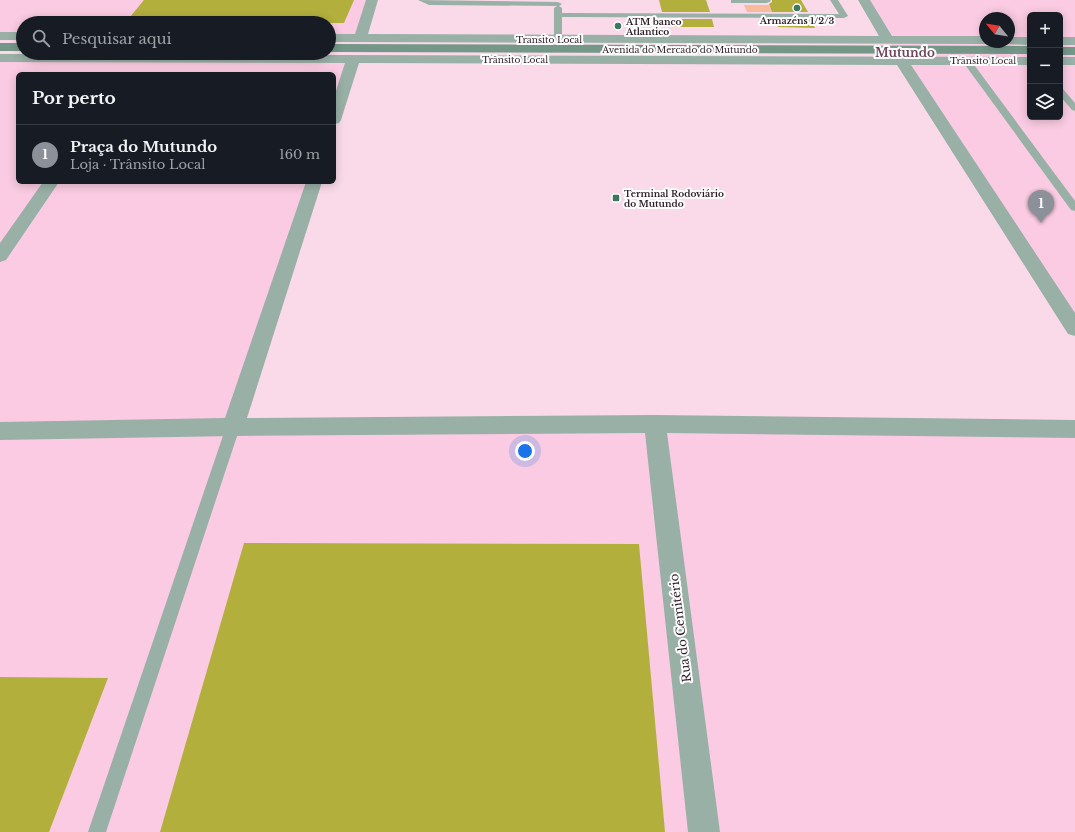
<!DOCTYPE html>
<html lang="pt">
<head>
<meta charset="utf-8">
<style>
  :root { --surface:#171b24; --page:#20242c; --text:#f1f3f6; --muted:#9ea1a6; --line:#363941; --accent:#8c9099 }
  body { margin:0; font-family:"Libre Baskerville",serif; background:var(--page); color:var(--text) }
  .controls { position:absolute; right:12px; top:12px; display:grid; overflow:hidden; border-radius:6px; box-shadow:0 2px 10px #0003 }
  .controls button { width:36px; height:36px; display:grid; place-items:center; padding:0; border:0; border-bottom:1px solid var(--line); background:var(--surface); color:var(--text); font:20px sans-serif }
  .compass { position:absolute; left:979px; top:12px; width:36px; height:36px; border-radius:50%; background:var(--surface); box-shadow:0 2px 10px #0003; rotate:300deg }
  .you { position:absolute; left:525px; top:451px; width:14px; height:14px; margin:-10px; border:3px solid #fff; border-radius:50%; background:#1a73e8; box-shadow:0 0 0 6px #1a73e833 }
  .badge { display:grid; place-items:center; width:26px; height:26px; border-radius:50%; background:var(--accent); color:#fff; font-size:13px; font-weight:700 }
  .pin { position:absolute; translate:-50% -33px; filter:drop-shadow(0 1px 2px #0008) }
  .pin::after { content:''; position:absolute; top:21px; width:14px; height:12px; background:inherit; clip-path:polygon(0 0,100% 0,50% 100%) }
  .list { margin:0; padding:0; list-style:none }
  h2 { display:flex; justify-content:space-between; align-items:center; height:52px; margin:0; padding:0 16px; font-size:17px }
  h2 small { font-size:13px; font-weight:400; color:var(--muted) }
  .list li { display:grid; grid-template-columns:26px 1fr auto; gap:12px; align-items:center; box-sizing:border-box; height:60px; padding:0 16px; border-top:1px solid var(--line) }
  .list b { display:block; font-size:15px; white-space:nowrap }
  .list p { margin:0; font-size:13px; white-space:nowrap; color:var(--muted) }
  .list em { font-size:13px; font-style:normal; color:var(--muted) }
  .icon { flex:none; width:22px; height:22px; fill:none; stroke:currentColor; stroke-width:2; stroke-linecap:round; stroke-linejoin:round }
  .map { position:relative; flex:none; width:1075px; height:832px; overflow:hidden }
  .search { position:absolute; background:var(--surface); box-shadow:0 2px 10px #0003; left:16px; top:16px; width:320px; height:44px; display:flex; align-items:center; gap:10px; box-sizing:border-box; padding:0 14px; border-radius:22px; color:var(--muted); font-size:15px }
  .panel { position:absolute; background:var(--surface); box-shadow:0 2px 10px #0003; left:16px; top:72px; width:320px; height:112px; border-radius:6px }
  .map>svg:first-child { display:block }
  .built { fill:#facbe2; fill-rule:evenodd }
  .green { fill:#f9bb9d }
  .building { fill:#b3af3d }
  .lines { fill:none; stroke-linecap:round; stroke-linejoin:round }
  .lane { fill:#99b0a6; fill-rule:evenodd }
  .street { fill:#99b0a6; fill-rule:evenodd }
  .secondary { fill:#749788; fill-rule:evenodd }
  .poi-dot { fill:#3b7761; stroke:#fff; stroke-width:1.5 }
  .labels { text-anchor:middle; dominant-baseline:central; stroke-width:4; stroke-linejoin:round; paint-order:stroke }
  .far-poi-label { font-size:9px; font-weight:bold; fill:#2e1c26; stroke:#fff; text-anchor:start }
  .far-street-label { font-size:9px; fill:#2e1c26; stroke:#fff }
  .far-district-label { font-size:12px; font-weight:bold; fill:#6f455b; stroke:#fff }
  .near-street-label { font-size:12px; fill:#2e1c26; stroke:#fff }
</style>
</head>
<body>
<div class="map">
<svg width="1075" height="832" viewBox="0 0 1075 832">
  <rect width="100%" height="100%" fill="#fadae9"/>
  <path class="built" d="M0 0H372L360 38 329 37V23H23V34H0Z
    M864 0H1075V329L901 60ZM1030 15H1060V117H1030ZM985 18H1009V42H985Z
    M0 58 353 59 334 120V74H18V182H314L233 426 1075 429V832H0Z"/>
  <path class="green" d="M744 5H769L772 12H747Z"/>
  <path class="building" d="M144 0H354L344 23H125Z
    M659 0H706L710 12H662Z
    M772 0H801L808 12H772L769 4 772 2Z
    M663 19H712L714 27H665Z
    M775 19H811L815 28 778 27Z
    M244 543 639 544 665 832H160Z
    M0 677 108 678 49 832H0Z"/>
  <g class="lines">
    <path class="lane" d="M418 0 558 2 562 4 559 6 562 8V13L839 14 830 0H838L848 16 844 18 562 17V39L558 41 554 39V8L557 6 429 5Z
      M731 0H770L771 1 767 3H731Z
      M963 58H969L1075 201V211L1071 210 963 62Z
      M1060 88 1063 89 1075 103V111L1072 110 1060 96Z
      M233 422 238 423 240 427 106 832H88L226 427 228 423Z"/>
    <path class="street" d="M366 0H378L368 34 879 36 858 0H870L892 36H985V42H990L985 44 329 42V34H355Z
      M0 32H23V40H0Z
      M1009 37H1030V45L1004 44 1003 42H1009Z
      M1060 37H1075V45H1060Z
      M0 54 1030 57V65H911L1075 313V336L1068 334 897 65 359 63 341 120 339 123 334 124V97L345 63 0 62Z
      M1060 57H1075V65H1060Z
      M43 182H59L6 260 0 262V243Z
      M306 182H322L247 418 655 415 1075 420V438L667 433 720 832H688L645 433 233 436 0 440V422L225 418Z"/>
    <path class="secondary" d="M0 43H23V51H0Z
      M329 44 1030 46V54L329 52Z
      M1060 47H1075V55H1060Z"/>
  </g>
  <g class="poi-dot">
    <circle cx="797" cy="8" r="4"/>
    <circle cx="618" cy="26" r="4"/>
    <rect x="612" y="194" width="8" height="8" rx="2"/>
  </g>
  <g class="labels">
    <g class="far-poi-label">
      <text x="797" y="20" text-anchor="middle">Armazéns 1/2/3</text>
      <text x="626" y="21">ATM banco<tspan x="626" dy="10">Atlantico</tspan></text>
      <text x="624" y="193">Terminal Rodoviário<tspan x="624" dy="10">do Mutundo</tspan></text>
    </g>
    <g class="far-street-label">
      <text x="549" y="39">Transito Local</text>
      <text x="680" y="49">Avenida do Mercado do Mutundo</text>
      <text x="515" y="59">Trânsito Local</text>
      <text x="983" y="60">Trânsito Local</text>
    </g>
    <g class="far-district-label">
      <text x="905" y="52">Mutundo</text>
    </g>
    <g class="near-street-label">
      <text transform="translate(680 628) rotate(-97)">Rua do Cemitério</text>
    </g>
  </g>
</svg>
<div class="controls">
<button>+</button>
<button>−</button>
<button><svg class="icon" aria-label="layers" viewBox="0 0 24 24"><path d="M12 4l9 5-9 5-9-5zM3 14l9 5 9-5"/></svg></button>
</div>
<svg class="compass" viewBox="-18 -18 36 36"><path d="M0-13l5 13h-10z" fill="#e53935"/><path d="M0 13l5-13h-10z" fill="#9ea1a6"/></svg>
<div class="you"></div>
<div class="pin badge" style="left:1041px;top:223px">1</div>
<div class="search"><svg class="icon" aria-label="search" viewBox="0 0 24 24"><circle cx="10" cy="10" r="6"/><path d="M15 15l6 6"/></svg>Pesquisar aqui</div>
<section class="panel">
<h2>Por perto<small></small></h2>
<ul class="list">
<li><span class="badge">1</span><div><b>Praça do Mutundo</b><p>Loja · Trânsito Local</p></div><em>160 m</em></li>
</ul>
</section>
</div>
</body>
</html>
